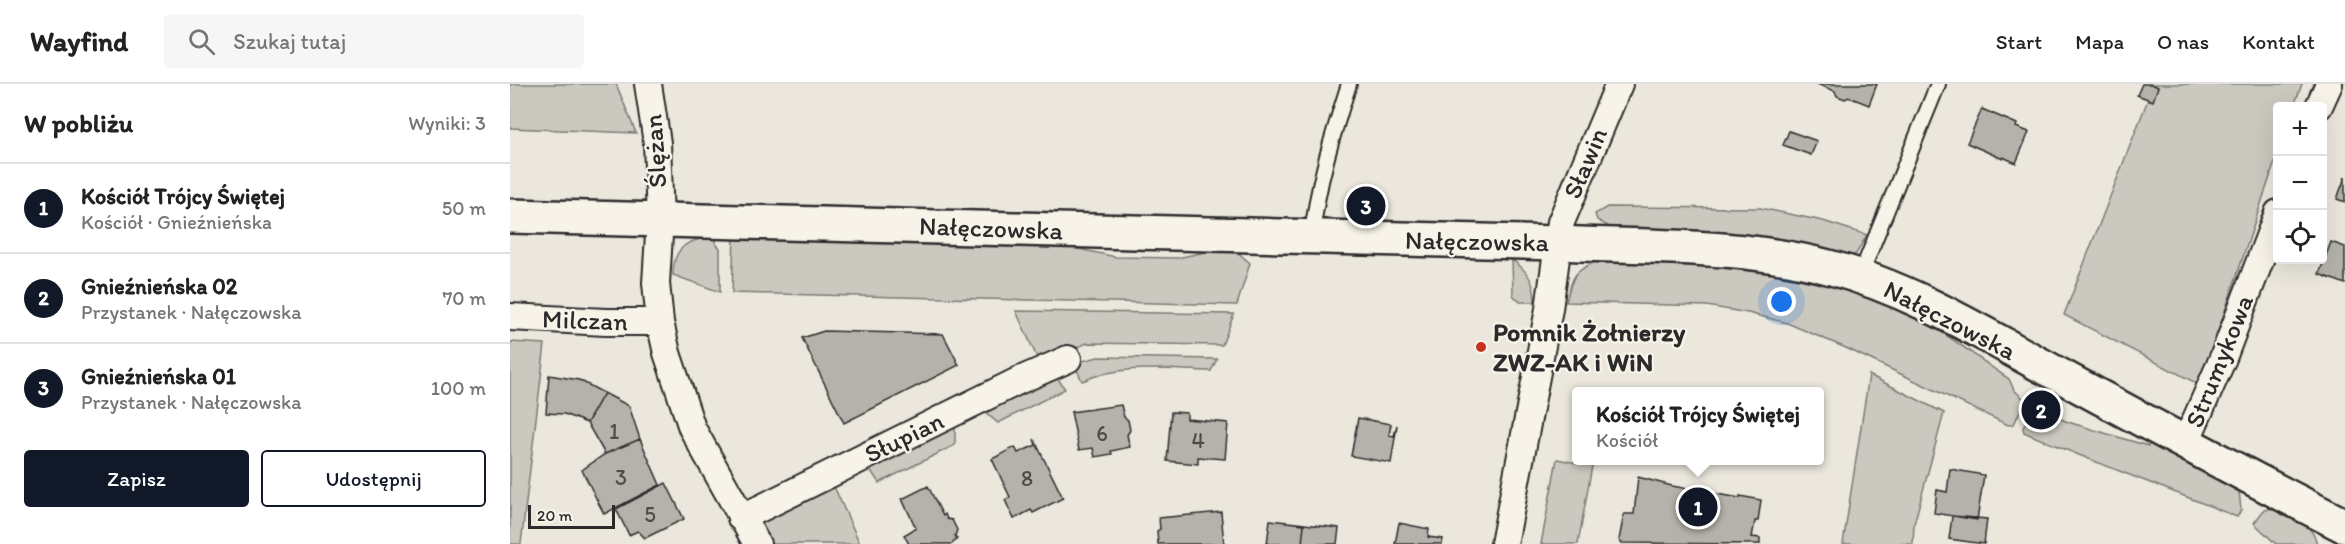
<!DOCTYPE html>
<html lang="pl">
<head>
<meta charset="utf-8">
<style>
  :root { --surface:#fff; --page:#f6f6f6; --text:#222; --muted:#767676; --line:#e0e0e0; --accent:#111827 }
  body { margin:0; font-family:Itim,sans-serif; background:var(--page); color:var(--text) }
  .controls { position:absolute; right:18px; top:18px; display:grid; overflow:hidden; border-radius:6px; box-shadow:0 6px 24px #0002 }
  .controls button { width:54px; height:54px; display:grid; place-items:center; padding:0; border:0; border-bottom:2px solid var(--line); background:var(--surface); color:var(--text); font:30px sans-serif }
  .scale { position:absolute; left:18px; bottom:15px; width:87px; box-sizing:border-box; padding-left:6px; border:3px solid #2b2b2b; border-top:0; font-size:16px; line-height:21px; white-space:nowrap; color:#2b2b2b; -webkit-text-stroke:4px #f7f3e8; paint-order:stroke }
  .you { position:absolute; left:1272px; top:218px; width:21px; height:21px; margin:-15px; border:4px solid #fff; border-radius:50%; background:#1a73e8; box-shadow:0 0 0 9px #1a73e833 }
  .badge { display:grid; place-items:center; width:39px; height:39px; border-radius:50%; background:var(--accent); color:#fff; font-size:20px; font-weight:700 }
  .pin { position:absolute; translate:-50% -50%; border:3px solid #fff; box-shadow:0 2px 6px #0006 }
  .popup { position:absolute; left:1062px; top:303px; width:252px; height:78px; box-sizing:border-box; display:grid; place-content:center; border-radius:6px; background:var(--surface); filter:drop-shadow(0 2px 4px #0005); font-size:20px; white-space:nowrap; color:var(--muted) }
  .popup b { font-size:22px; color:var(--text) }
  .popup::after { content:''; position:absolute; left:50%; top:100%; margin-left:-12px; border:12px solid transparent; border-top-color:var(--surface) }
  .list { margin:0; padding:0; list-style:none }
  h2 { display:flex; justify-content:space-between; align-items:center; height:78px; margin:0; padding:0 24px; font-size:26px }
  h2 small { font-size:20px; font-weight:400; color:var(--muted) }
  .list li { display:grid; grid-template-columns:39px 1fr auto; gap:18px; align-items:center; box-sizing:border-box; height:90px; padding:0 24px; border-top:2px solid var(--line) }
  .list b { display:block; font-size:22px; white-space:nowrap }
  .list p { margin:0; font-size:20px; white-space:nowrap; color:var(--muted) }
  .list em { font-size:20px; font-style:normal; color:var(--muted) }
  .actions { display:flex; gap:12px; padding:18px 24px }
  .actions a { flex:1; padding:14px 0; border:2px solid var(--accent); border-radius:6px; text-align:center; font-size:21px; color:var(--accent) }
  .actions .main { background:var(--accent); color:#fff }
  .icon { flex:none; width:33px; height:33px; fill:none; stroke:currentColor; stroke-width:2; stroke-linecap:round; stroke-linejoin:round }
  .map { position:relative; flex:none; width:1835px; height:460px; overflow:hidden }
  header { display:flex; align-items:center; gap:36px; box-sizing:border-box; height:84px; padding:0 30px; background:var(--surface); border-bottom:2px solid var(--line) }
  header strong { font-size:28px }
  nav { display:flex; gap:33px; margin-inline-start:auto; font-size:21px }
  .search { width:420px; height:54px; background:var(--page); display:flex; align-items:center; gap:15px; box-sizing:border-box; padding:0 21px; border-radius:6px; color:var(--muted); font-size:22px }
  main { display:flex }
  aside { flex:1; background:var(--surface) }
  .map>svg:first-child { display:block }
  .green { fill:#cbc8bf; stroke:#7b7a75; stroke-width:1.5 }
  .building { fill:#b5b2ab; stroke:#2b2b2b; stroke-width:1.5 }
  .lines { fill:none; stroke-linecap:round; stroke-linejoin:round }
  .service-casing { stroke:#2b2b2b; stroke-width:18 }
  .minor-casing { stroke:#2b2b2b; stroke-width:30 }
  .secondary-casing { stroke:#2b2b2b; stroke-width:38 }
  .service { stroke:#f7f3e8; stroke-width:14 }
  .minor { stroke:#f7f3e8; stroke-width:26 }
  .secondary { stroke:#f7f3e8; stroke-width:33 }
  .poi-dot { fill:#c8321e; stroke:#f7f3e8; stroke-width:2 }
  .labels { text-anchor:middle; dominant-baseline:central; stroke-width:4.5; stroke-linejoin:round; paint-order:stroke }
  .number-label { font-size:22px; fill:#4e4d4b }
  .street-label { font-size:26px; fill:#2b2b2b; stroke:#f7f3e8 }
  .poi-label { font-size:26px; font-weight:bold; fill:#2b2b2b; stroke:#f7f3e8; text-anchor:start }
</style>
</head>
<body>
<header>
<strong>Wayfind</strong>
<div class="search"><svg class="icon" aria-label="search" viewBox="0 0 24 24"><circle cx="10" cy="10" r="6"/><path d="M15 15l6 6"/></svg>Szukaj tutaj</div>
<nav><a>Start</a><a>Mapa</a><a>O nas</a><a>Kontakt</a></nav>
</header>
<main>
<aside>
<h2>W pobliżu<small>Wyniki: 3</small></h2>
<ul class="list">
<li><span class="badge">1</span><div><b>Kościół Trójcy Świętej</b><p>Kościół · Gnieźnieńska</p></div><em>50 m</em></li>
<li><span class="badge">2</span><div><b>Gnieźnieńska 02</b><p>Przystanek · Nałęczowska</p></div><em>70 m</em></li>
<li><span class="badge">3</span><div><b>Gnieźnieńska 01</b><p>Przystanek · Nałęczowska</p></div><em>100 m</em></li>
</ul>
<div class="actions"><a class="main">Zapisz</a><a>Udostępnij</a></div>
</aside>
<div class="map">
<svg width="1835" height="460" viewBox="0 0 1835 460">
  <rect width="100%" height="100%" fill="#ebe7dd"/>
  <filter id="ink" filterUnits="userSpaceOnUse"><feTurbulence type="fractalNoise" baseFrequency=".0167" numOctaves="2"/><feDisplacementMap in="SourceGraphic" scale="12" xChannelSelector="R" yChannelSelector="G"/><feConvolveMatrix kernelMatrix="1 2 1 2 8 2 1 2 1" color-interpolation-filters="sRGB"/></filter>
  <g filter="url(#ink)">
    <path class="green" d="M0 0H106L126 49 0 44Z
      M1644 0H1792L1784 22H1768L1767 72 1690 301 1554 231Z
      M1097 123 1250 124 1313 137 1357 151 1346 170 1338 173 1103 145 1087 136 1085 130Z
      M206 152V160L210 164V208L163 191C163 161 179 156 206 152Z
      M224 152 555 162 606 173 667 174 705 166 726 167 740 179 727 221 222 209Z
      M1002 176C1018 186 1025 199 1025 218H1010L1003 211Z
      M1090 176C1198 178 1315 181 1412 236 1442 253 1470 276 1499 295L1504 306 1515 316 1504 340 1498 341 1336 264 1277 239 1238 229 1197 222 1056 218C1062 192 1064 186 1090 176Z
      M506 227 724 230 712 261 577 259 530 280Z
      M0 258 35 260 11 460H0Z
      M588 273 707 275 701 287C658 286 612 279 572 297L567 286 568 278Z
      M544 289 555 305 488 339 476 329 480 319Z
      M1359 291 1434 329 1404 440 1403 460H1333Z
      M1520 328 1537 337 1540 330 1558 338 1638 362 1642 355 1710 393 1729 407 1731 426 1727 433C1656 404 1584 379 1514 348L1513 344Z
      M439 339 445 344V361L369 399 356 379Z
      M1047 375 1082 382 1068 460H1031Z
      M322 398 350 460H258L249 438Z
      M1763 423C1782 431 1802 438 1807 460H1766L1744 439 1753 427Z"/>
    <path class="building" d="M1307 0H1367L1359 21 1339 13 1335 15 1327 12 1325 7Z
      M1632 0H1641L1648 3 1643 17 1627 11Z
      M1472 25 1507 40 1506 43 1519 48 1506 79 1493 73V75L1457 59Z
      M1279 47 1307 57 1301 71 1273 61Z
      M1835 93V118L1827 115Z
      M1821 158 1835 163V200L1809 190Z
      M314 247 433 250 449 281 334 339 292 254Z
      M39 291 69 296 94 309 77 339 54 330 36 329Z
      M94 309 119 322 130 355 95 370 77 339Z
      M611 321 614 333 618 336 620 346 617 351 620 363 601 367 602 370 585 373 583 364 569 366 561 328Z
      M661 328 677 329V335L718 339 715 375 688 373V380L657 377Z
      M848 334 881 340 879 351 884 352 887 341 881 379 841 372Z
      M130 355 150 401 94 430 72 386 95 370Z
      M524 355 553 414 523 429 521 426 504 435 495 416 500 413 482 375 505 363 508 369 526 361Z
      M1440 385 1474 391 1467 436 1424 429 1427 406 1437 408Z
      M1128 393 1162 402 1230 414V412L1251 416 1248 437H1245L1242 453 1250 454V460L1111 459 1109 456 1114 430H1124Z
      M156 399 174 435 135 454 128 447 119 451 106 425Z
      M418 402 433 432 435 430 437 435 442 436 447 446 445 452 447 455 442 460H399L394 451 406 444 392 415Z
      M711 428 714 460H648L647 447 650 445 649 434Z
      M1442 432 1477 435 1474 460 1439 455Z
      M760 436 794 440 792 460H757Z
      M889 439 919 445 918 453 933 455 932 460H885Z
      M794 440 829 444 827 460H792Z"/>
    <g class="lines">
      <defs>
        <path id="service" d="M802 153C807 100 823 50 839 0
          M1350 192 1428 0"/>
        <path id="minor" d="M138 0 147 59 150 135 146 199 150 238 157 269 182 344 247 460
          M1809 22 1819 0
          M0 233 96 238H150
          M1676 358 1713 274 1768 129
          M231 434 508 297 558 275
          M994 460 1039 225 1051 138 1109 0"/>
        <path id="secondary" d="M0 132 1048 159C1137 163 1235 160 1322 184 1404 206 1476 252 1551 292 1645 343 1740 394 1835 442"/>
      </defs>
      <use href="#service" class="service-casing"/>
      <use href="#minor" class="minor-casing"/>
      <use href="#secondary" class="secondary-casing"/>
      <use href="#service" class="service"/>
      <use href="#minor" class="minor"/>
      <use href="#secondary" class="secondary"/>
    </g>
  </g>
  <circle class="poi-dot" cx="971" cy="263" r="6"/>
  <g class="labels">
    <g class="number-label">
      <text x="104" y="347">1</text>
      <text x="592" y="349">6</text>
      <text x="688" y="356">4</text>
      <text x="111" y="393">3</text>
      <text x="517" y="394">8</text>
      <text x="140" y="430">5</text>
    </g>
    <g class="street-label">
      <text transform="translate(145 67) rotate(-94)">Ślężan</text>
      <text transform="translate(1075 79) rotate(-67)">Sławin</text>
      <text transform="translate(481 144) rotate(2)">Nałęczowska</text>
      <text transform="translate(967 157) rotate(1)">Nałęczowska</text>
      <text transform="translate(75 236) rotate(2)">Milczan</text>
      <text transform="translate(1440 236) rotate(27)">Nałęczowska</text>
      <text transform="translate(1709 277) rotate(-68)">Strumykowa</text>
      <text transform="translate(394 353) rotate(-26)">Słupian</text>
    </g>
    <g class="poi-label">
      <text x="983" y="248">Pomnik Żołnierzy<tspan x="983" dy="30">ZWZ-AK i WiN</tspan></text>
    </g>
  </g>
</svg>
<div class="controls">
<button>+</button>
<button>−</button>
<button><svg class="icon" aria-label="locate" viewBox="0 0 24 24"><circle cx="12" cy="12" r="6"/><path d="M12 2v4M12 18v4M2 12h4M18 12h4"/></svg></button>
</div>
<div class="scale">20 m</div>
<div class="you"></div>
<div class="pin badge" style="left:1188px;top:423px">1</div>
<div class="popup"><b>Kościół Trójcy Świętej</b>Kościół</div>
<div class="pin badge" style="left:1531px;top:326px">2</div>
<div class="pin badge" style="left:856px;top:122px">3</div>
</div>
</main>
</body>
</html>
